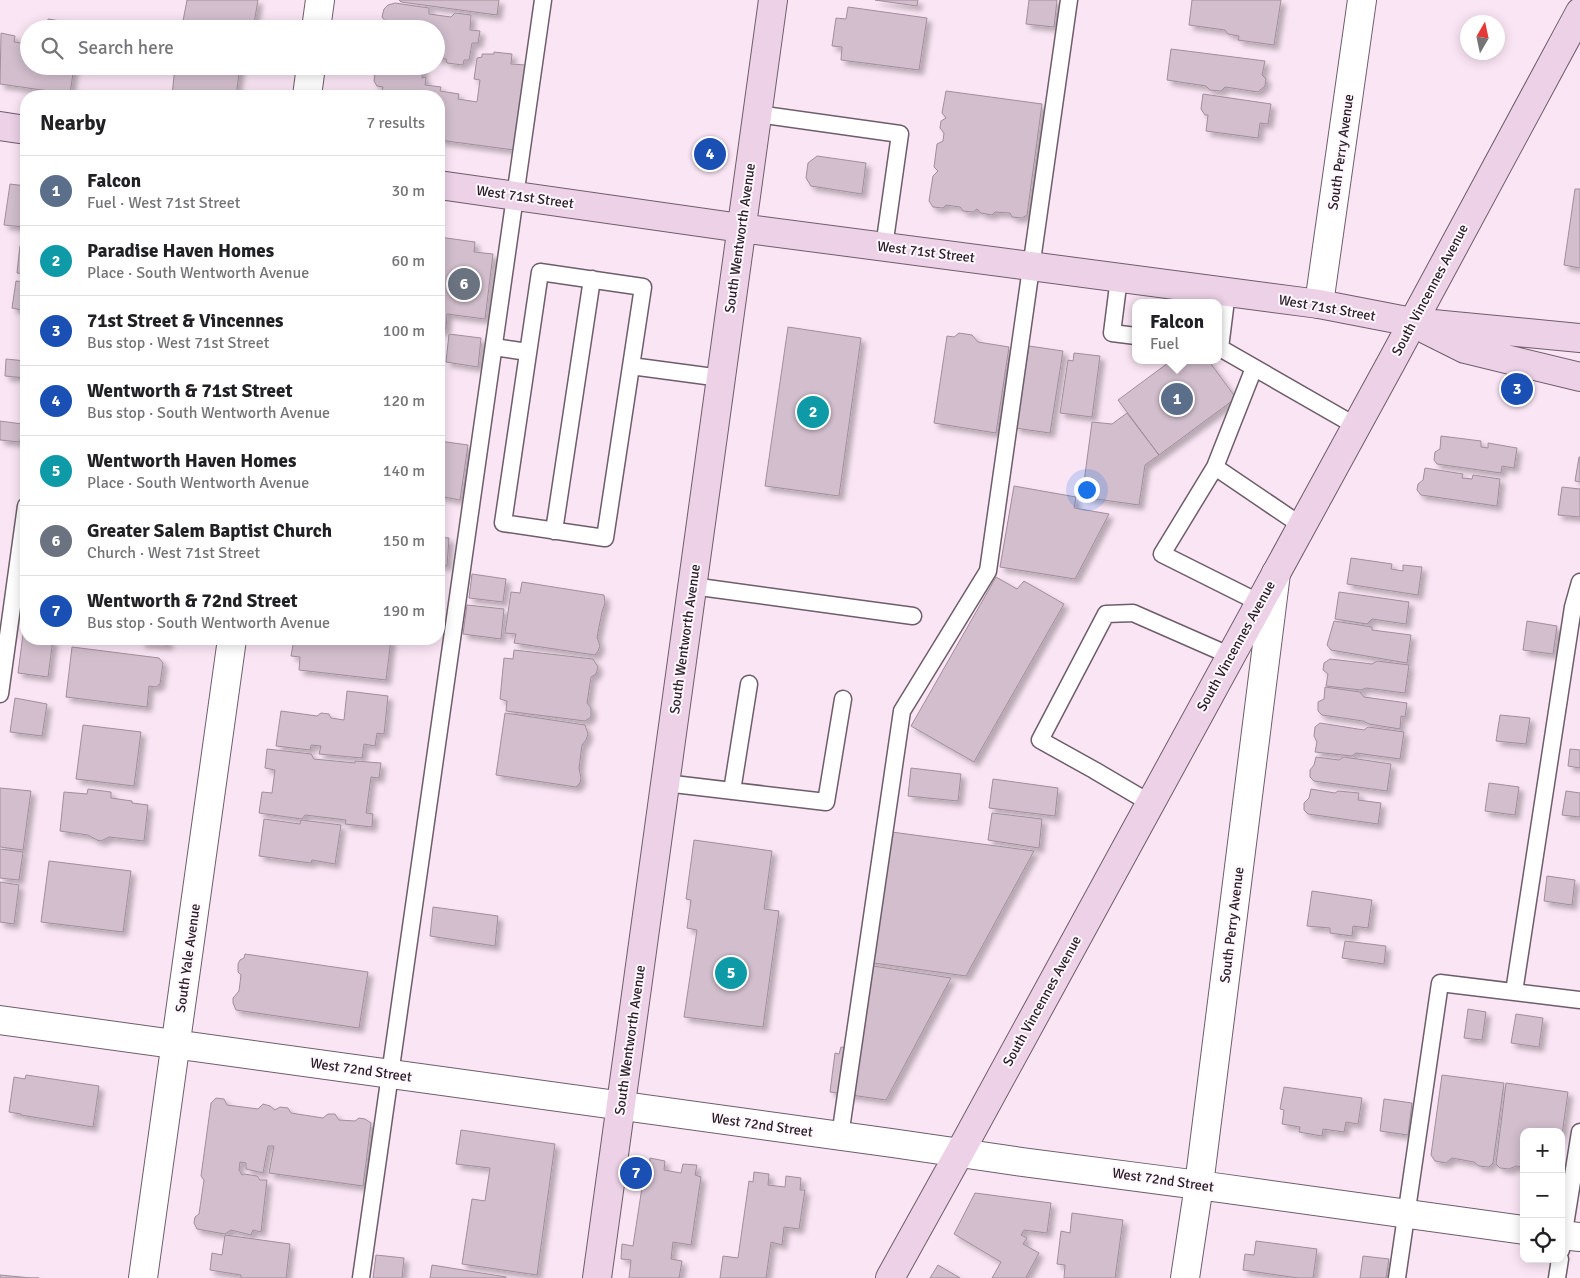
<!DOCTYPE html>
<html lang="en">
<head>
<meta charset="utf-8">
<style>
  :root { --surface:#fff; --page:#f6f6f6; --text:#202124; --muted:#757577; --line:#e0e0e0; --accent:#847112 }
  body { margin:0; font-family:Signika,sans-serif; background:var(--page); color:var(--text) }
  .controls { position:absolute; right:15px; bottom:15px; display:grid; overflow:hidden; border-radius:10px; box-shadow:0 2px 12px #0003 }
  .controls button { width:45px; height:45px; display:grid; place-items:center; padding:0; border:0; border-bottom:1px solid var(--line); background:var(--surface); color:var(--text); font:25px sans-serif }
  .compass { position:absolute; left:1460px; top:15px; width:45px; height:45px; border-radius:50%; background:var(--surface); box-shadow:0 2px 12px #0003; rotate:9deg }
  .you { position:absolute; left:1086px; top:489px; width:18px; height:18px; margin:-12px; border:4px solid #fff; border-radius:50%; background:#1a73e8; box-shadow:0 0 0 8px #1a73e833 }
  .badge { display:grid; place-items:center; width:32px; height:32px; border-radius:50%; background:var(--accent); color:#fff; font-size:16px; font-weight:700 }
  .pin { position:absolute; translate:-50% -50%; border:2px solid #fff; box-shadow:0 1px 5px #0006 }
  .popup { position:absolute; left:1132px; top:299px; width:90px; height:65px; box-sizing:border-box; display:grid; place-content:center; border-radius:10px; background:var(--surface); filter:drop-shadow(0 1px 4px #0005); font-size:16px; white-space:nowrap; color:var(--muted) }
  .popup b { font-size:19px; color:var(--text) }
  .popup::after { content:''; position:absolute; left:50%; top:100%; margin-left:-10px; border:10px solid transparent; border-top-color:var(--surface) }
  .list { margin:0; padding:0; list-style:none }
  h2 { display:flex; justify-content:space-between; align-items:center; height:65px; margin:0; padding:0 20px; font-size:21px }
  h2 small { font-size:16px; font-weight:400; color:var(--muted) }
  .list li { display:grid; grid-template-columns:32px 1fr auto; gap:15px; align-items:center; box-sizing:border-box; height:70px; padding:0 20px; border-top:1px solid var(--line) }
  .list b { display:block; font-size:19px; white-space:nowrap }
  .list p { margin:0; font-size:16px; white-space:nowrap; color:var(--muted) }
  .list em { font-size:16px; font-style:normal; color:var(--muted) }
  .icon { flex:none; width:28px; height:28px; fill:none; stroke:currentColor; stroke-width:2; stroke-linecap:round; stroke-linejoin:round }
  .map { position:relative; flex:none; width:1580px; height:1278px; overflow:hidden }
  .search { position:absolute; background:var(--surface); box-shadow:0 2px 12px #0003; left:20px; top:20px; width:425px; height:55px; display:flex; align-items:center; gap:12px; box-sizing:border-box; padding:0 18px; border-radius:28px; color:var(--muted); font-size:19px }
  .panel { position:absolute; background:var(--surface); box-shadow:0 2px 12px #0003; left:20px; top:90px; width:425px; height:555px; border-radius:20px }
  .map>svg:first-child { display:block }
  .building { fill:#d2becd; stroke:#a18e9c; filter:url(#shadow) }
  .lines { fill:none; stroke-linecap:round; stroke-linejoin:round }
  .lane-casing { stroke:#6e5d6a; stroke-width:19 }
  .street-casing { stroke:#6e5d6a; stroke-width:30 }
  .secondary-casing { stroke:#6e5d6a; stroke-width:30 }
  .lane { stroke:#fff; stroke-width:16 }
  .street { stroke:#fff; stroke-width:28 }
  .secondary { stroke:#edd1e7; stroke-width:28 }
  .labels { text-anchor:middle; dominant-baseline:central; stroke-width:4; stroke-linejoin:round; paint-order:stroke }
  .street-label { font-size:14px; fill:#292127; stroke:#fff7fd }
</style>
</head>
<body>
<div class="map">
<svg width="1580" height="1278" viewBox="0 0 1580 1278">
  <defs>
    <filter id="shadow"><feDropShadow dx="4.5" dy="4.5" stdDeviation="2.5" flood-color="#0004"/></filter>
  </defs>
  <rect width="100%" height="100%" fill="#fae5f4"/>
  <path class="building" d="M187 0H258L253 29H232L183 21Z
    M399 0H499L497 15 401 2Z
    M875 0H918L917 6Z
    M1029 0H1057L1054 27 1026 24Z
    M1192 0H1281L1274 45 1238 40 1239 36 1228 34 1225 30 1189 25Z
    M395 3 429 8V14L451 17 455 13 471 15 470 30 480 31 478 43H472L469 60H464L463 65 447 63 446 59 436 58V29H391L392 23 386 22 382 17 384 9 388 5Z
    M848 7 927 18 919 70 841 60 842 47 832 46 836 18 846 19Z
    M48 19 80 24 79 29H47Z
    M1 33 15 36 14 42 28 44 29 39V66H74L70 94 0 84Z
    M1171 49 1265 61 1262 75 1266 79 1265 86 1258 92 1225 87 1221 91 1210 90 1206 86 1167 80Z
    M494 52 512 54 511 64 526 65 514 150 439 140V96H381L383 87 377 86 374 81 375 72 379 68H385L386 66H423L422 78 426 77 425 85 441 87 440 91 459 94 458 99 477 102 480 80 474 79 477 58 482 57V54H494Z
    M175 66H240L236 96H172Z
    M946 91 1042 104 1027 215 1022 218 1012 217 1010 213 995 212 992 215 981 213 977 209 973 212 963 211 960 207 946 205 943 208 933 207 929 201 933 176 938 171 934 167 937 144 943 141 944 133 940 128 941 121 946 118 942 113Z
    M1203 94 1271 104 1268 124 1260 123 1258 138 1206 131 1208 115H1205L1201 109Z
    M817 156 866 163 862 194 811 186 806 178 808 163Z
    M10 184 26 186V227L4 225Z
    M1575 189H1580V268L1564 265Z
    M439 237 475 242 474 252 493 254 485 319 447 314 446 328 439 333Z
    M20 246 26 247V274L17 273Z
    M16 281 26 282V311L12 308Z
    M788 327 861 338 839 496 765 486Z
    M959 333 972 335 978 342 1009 347 996 433 934 423 947 336 954 337Z
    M449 334 481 338 478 367 446 362Z
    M1029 346 1063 351 1050 433 1015 428Z
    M1074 353 1100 356 1092 417 1060 413 1068 360 1073 361Z
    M6 359 26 361V378L5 376Z
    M1172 360H1208L1236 398 1159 455 1118 400Z
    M1127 413 1159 455 1145 465 1139 505 1082 497 1092 422 1112 424Z
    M0 421 22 424 20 442 0 440Z
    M1441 436 1481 441V447L1488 448V443L1517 448 1514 468 1502 466 1501 473 1437 464 1434 460 1435 452 1440 449Z
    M439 441 468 445 460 500 439 496Z
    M1579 457H1580V482L1575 481Z
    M1425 468 1463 474 1462 478 1472 479 1473 475 1500 479 1497 506 1421 495 1417 490 1418 484 1423 480Z
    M1014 486 1076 497 1074 508 1109 514 1075 579 1000 567Z
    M1562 487 1580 489V517L1558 515Z
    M439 537 449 538 447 566 439 565Z
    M1351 558 1392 564 1391 569 1403 571V565L1422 567 1418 595 1347 584Z
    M472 574 506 579 503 602 469 598Z
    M996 577 1017 589 1024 581 1064 604 974 762 911 726Z
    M522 582 604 595 605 603 602 612 597 637 600 646 598 651 595 655 514 643 516 634 505 633 511 592 520 593Z
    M1339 592 1409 602 1406 624 1372 619 1367 624 1335 619Z
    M467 605 504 609 501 639 463 634Z
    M1334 621 1372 627V630L1411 635 1407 663 1331 650 1327 645Z
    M1527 621 1557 626 1553 654 1523 650Z
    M23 634H26V639H53L48 677 18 673Z
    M141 639H168V645L141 643Z
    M294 639H391L386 680 299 670 300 657 291 656Z
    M72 647 159 658 163 663 160 684 156 687 149 686 147 707 66 697Z
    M514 650 593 659 598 667 596 674 591 677 587 703 591 708V717L585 721 506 711 507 701 500 699 504 658 513 659Z
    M1330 659 1372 664 1377 661 1409 665 1405 693 1366 688 1361 690 1326 686 1328 674 1323 670 1324 663Z
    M1325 687 1360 692 1364 697 1407 703 1405 717 1401 716 1400 729 1369 724 1363 721 1322 715 1318 711V702L1324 699Z
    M347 691 388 696 384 734 377 733 375 746 364 744 362 758 319 754 321 746 311 745 310 750 276 746 281 711 317 716 321 713 329 714 331 718 344 720Z
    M15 698 47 704 42 736 10 732Z
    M505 713 585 725 588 734 586 740 582 745 579 768 581 778 580 783 576 787 496 775Z
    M1500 715 1530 718 1526 744 1496 741Z
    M1320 723 1364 730 1368 727 1404 732 1400 759 1356 753 1352 756 1315 752 1317 742 1314 736 1315 727Z
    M83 725 141 732 134 786 76 779Z
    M267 749 311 754 314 759 355 763V761L381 763 379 778 371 777 366 813 373 814 372 827 345 824 346 820 305 815 302 819 259 813 262 792 272 793 275 770 265 768Z
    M1570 749 1580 750V768L1568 766Z
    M1316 757 1339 760 1344 757 1391 764 1387 791 1314 781 1310 777V770L1314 765Z
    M911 768 961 774 958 801 908 796Z
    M993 779 1058 788 1055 816 989 808Z
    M1489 783 1519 787 1515 815 1485 811Z
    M0 788 31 791 23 850 0 847Z
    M88 789 111 792V798L132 801V803L148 805 144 841 109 837 101 841 97 840 88 835 60 831 64 792 87 794Z
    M1311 789 1335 793 1338 791 1359 793 1358 800 1381 803 1378 824 1308 814 1304 810V803L1309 798Z
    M1566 791 1580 793V817L1562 815Z
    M992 813 1042 819 1039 848 988 840Z
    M264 819 300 824 301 820 341 825 335 864 312 860 311 863 259 856Z
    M884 831 1034 851 966 976 867 962Z
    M694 840 772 851 764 909 779 911 763 1027 684 1017 697 930 687 928 691 900 686 899Z
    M0 849 23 852 19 880 0 878Z
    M49 861 131 871 123 932 41 922Z
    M1547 876 1575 880 1572 905 1544 901Z
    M0 882 19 885 14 924 0 922Z
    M1312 891 1372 900 1368 928 1353 926 1352 936 1330 933V928L1307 926Z
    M433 907 498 916 495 946 430 936Z
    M1345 941 1386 946 1384 964 1342 958Z
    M245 954 368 972 359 1028 236 1010 233 1003V998L239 991 241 975 238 972V964L240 960 244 958Z
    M873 966 951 978 886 1100 830 1092 835 1053 839 1054 841 1047 853 1049 860 1006 867 1007Z
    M1468 1009 1486 1012 1482 1040 1464 1038Z
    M1516 1014 1543 1018 1539 1047 1511 1043Z
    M26 1075 99 1086 93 1127 21 1115V1114L9 1112 14 1077 25 1079Z
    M1442 1075 1504 1083 1493 1163 1489 1167 1479 1166 1474 1162 1452 1158 1446 1163 1435 1161 1431 1155Z
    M1506 1083 1568 1092 1561 1142V1132H1524V1167L1516 1166 1509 1169 1500 1168 1496 1164Z
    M1284 1087 1362 1098 1358 1124 1346 1122 1344 1132 1323 1129 1322 1136 1299 1132 1300 1127 1282 1124 1284 1110 1280 1109Z
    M216 1098 224 1099 227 1105 258 1109 263 1104 270 1106 275 1110 280 1107 288 1108 291 1113 323 1118 328 1114H335L339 1120 355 1121 359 1118 365 1119 371 1123 363 1186 269 1173 274 1146H268L263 1173 246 1169V1163L240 1162 239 1170 242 1175 244 1174 257 1176 260 1180H267L261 1232 253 1230 251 1235 231 1230 225 1234 197 1229 194 1223 195 1217 199 1214 204 1180 201 1176 211 1103Z
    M1384 1099 1412 1103 1408 1135 1380 1131Z
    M461 1130 555 1144 537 1275 462 1264 472 1199 485 1201 490 1168 456 1164Z
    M650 1158 665 1161 664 1170 681 1173 683 1164 697 1165 695 1175 701 1177 691 1245 673 1242 671 1259 682 1261 679 1278H629L631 1260 621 1259 622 1244 633 1246 645 1168 649 1169Z
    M754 1172 769 1174 768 1185 785 1187 786 1176 801 1178 800 1190H805L799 1229 784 1227 782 1245 771 1242 766 1278H720L723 1256 738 1258 749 1181 753 1182Z
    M975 1193 1051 1203 1047 1233 1024 1230 1021 1235 1027 1238 1023 1244 1039 1253 1026 1277 1028 1278H992L1001 1262 954 1234Z
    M1072 1213 1123 1220 1115 1278H1064L1065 1265 1057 1264 1061 1231 1070 1233Z
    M225 1235 290 1244 286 1278H241V1275L210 1270 212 1253 222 1255Z
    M1256 1241 1317 1249 1313 1278H1298L1243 1270 1245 1254 1254 1255Z
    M376 1255 404 1258 402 1278H373Z
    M1363 1256 1389 1259 1386 1278H1360Z
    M432 1265 506 1277V1278H430Z
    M938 1265 960 1278H930Z
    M0 1275 31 1278H39H0Z"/>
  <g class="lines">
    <defs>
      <path id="lane" d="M757 114 900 134 884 247
        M540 272 643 287 605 538 503 523Z
        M1119 278 1112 333 1136 336
        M494 347 528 352
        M1218 348H1220L1227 292
        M1220 348 1356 426
        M631 366 721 378
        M1254 368 1215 467 1302 526
        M1215 467 1162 554 1260 603
        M554 531 592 279
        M692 586 913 616
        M0 694 26 506
        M665 783 826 802 843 699
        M732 791 749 684
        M1150 803 1094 770 1040 740 1106 614 1133 613 1231 656
        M1514 992 1573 607 1580 582
        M840 1136 902 711 988 571 1069 0
        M1561 1250 1580 1132
        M361 1278 543 0
        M1397 1278 1440 983 1580 1000
        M1557 1278 1560 1259"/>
      <path id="street" d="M316 29 320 0
        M307 96 311 66
        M1319 304 1362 0
        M0 1020 892 1143 1022 1162 1199 1185 1524 1230
        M1561 1235 1580 1237
        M143 1278 232 639
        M1185 1278 1199 1185 1276 573"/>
      <path id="secondary" d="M0 126 26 130
        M439 185 741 228 1319 304 1412 322 1580 338
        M1427 330 1465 349 1580 377
        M597 1278 773 0
        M890 1278 960 1152 1392 361 1580 12"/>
    </defs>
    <use href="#lane" class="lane-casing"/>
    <use href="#street" class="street-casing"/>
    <use href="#secondary" class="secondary-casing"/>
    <use href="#lane" class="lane"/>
    <use href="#street" class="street"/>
    <use href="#secondary" class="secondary"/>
  </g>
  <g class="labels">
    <g class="street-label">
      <text transform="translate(1341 152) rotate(-82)">South Perry Avenue</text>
      <text transform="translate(525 197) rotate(8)">West 71st Street</text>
      <text transform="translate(740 238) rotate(-82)">South Wentworth Avenue</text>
      <text transform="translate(926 252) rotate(7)">West 71st Street</text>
      <text transform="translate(1430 290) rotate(-62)">South Vincennes Avenue</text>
      <text transform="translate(1327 308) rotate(10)">West 71st Street</text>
      <text transform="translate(685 639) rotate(-82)">South Wentworth Avenue</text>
      <text transform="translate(1236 646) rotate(-61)">South Vincennes Avenue</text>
      <text transform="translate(1232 925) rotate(-83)">South Perry Avenue</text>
      <text transform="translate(188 958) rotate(-82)">South Yale Avenue</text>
      <text transform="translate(1042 1001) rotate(-61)">South Vincennes Avenue</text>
      <text transform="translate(630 1040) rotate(-82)">South Wentworth Avenue</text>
      <text transform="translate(361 1070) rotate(8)">West 72nd Street</text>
      <text transform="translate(762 1125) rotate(8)">West 72nd Street</text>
      <text transform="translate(1163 1180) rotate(8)">West 72nd Street</text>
    </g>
  </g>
</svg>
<div class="controls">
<button>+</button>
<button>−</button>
<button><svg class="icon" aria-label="locate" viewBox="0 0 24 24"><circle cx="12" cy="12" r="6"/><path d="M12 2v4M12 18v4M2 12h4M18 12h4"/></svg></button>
</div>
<svg class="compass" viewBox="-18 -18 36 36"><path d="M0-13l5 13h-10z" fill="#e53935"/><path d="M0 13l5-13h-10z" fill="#757577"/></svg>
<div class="you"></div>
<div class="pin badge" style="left:1177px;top:399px;background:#5c6f8a">1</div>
<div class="popup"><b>Falcon</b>Fuel</div>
<div class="pin badge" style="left:813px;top:412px;background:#0f9aa8">2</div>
<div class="pin badge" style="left:1517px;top:389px;background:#1a4fb4">3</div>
<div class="pin badge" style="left:710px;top:154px;background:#1a4fb4">4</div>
<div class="pin badge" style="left:731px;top:973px;background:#0f9aa8">5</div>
<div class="pin badge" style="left:464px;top:284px;background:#6b7280">6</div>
<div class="pin badge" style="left:636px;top:1173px;background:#1a4fb4">7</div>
<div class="search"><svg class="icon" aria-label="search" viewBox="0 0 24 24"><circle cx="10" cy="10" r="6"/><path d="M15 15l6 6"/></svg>Search here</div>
<section class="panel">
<h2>Nearby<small>7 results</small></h2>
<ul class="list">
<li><span class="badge" style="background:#5c6f8a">1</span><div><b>Falcon</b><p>Fuel · West 71st Street</p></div><em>30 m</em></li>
<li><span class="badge" style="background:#0f9aa8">2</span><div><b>Paradise Haven Homes</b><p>Place · South Wentworth Avenue</p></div><em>60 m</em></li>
<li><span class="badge" style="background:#1a4fb4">3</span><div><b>71st Street &amp; Vincennes</b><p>Bus stop · West 71st Street</p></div><em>100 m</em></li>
<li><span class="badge" style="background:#1a4fb4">4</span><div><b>Wentworth &amp; 71st Street</b><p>Bus stop · South Wentworth Avenue</p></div><em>120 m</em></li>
<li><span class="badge" style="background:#0f9aa8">5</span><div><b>Wentworth Haven Homes</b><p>Place · South Wentworth Avenue</p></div><em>140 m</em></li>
<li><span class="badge" style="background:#6b7280">6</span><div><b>Greater Salem Baptist Church</b><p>Church · West 71st Street</p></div><em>150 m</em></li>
<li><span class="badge" style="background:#1a4fb4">7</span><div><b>Wentworth &amp; 72nd Street</b><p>Bus stop · South Wentworth Avenue</p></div><em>190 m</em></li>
</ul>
</section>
</div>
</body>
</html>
